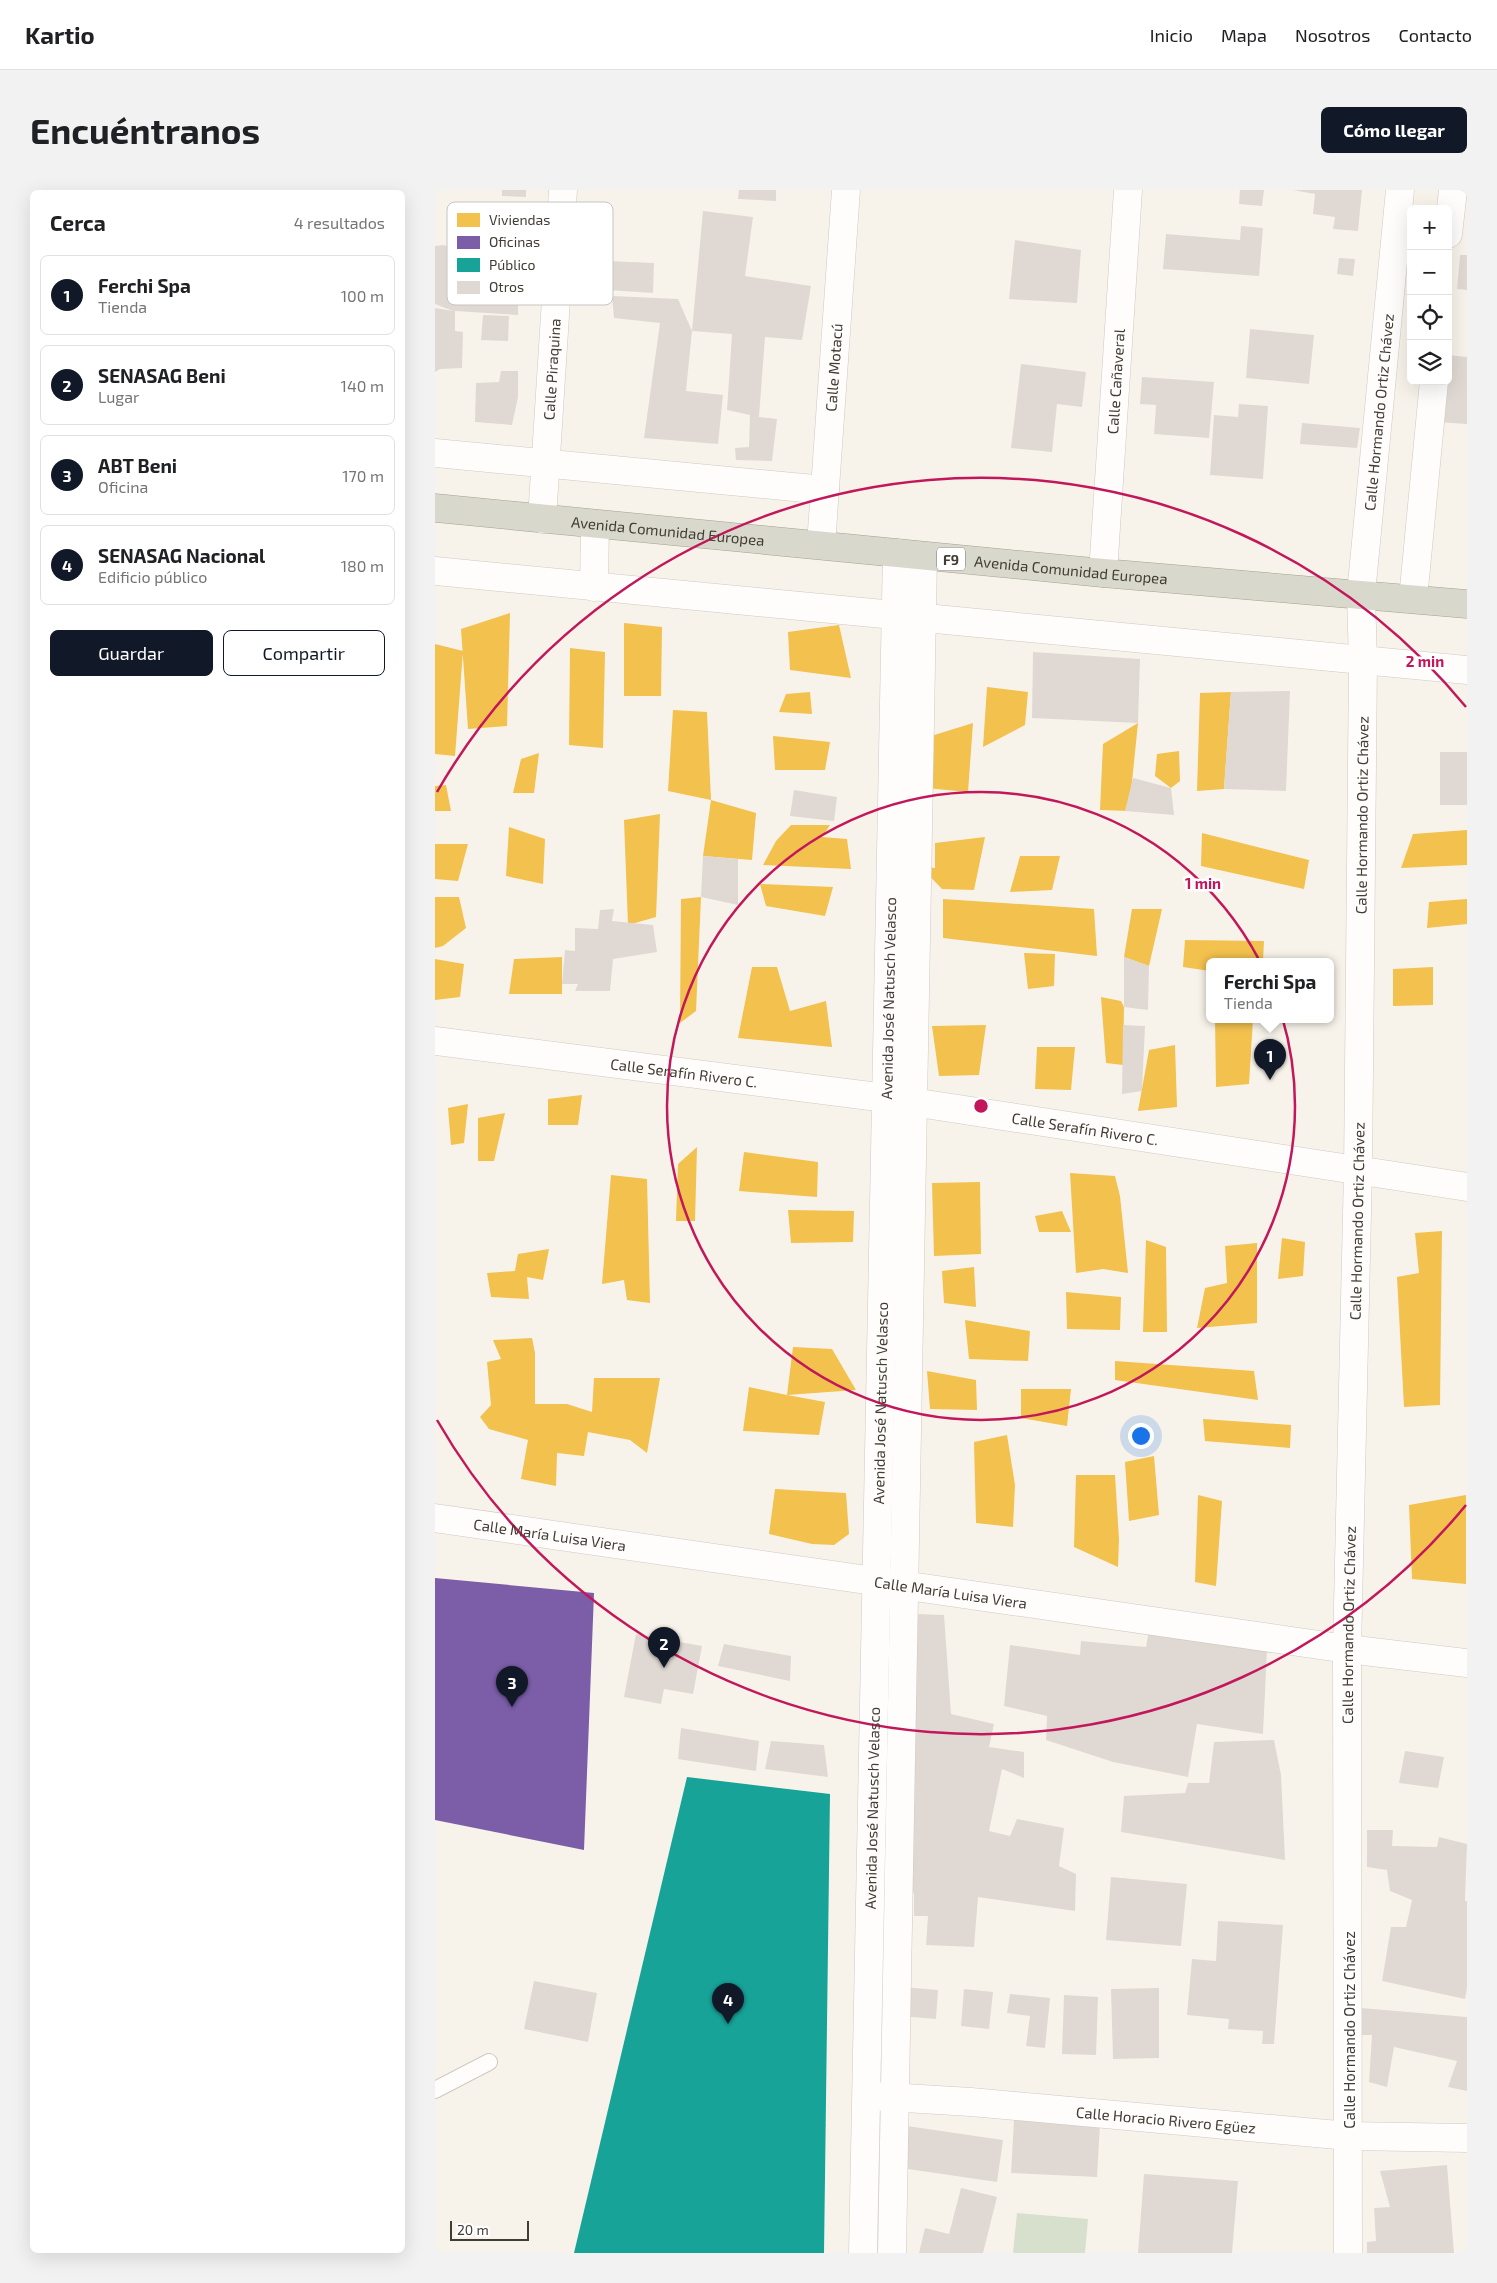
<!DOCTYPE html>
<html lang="es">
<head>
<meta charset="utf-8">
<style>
  :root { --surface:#fff; --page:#f2f2f2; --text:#202124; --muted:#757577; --line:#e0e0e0; --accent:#111827 }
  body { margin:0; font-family:"Exo 2",sans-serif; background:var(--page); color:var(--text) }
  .controls { position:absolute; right:15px; top:15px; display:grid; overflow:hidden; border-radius:8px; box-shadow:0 5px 20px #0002 }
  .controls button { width:45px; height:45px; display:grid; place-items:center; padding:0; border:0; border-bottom:1px solid var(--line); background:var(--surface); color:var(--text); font:25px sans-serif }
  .scale { position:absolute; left:15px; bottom:12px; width:79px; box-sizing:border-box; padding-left:5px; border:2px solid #413c34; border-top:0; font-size:14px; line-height:18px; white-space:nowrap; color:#413c34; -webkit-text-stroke:4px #fff; paint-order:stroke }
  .you { position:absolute; left:705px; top:1245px; width:18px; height:18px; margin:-12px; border:4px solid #fff; border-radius:50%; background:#1a73e8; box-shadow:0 0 0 8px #1a73e833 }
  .badge { display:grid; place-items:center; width:32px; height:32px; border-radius:50%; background:var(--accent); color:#fff; font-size:16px; font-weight:700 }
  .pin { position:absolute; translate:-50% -41px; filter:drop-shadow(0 1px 2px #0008) }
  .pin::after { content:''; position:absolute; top:26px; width:18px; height:15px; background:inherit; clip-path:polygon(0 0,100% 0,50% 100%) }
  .popup { position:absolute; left:771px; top:768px; width:128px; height:65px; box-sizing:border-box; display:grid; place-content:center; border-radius:8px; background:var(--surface); filter:drop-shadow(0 1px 4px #0005); font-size:16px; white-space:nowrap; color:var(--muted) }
  .popup b { font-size:19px; color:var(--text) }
  .popup::after { content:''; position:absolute; left:50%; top:100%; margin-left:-10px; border:10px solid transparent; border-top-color:var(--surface) }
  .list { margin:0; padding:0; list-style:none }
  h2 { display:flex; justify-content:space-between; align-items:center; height:65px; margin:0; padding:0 20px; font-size:21px }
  h2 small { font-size:16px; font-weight:400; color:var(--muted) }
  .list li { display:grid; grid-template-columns:32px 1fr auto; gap:15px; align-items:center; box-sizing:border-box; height:80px; margin:0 10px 10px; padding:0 10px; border:1px solid var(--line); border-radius:8px }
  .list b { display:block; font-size:19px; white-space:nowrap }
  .list p { margin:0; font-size:16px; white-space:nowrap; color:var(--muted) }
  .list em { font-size:16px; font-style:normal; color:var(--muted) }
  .actions { display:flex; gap:10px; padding:15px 20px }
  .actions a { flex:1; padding:11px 0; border:1px solid var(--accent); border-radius:8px; text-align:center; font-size:18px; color:var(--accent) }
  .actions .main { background:var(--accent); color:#fff }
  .icon { flex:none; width:28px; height:28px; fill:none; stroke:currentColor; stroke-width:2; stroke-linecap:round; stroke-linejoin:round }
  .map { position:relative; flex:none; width:1032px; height:2063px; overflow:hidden; border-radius:8px }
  header { display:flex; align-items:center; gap:30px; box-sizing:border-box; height:70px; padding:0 25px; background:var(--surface); border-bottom:1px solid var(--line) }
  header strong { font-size:24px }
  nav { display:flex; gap:28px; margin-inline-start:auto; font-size:18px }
  .intro { display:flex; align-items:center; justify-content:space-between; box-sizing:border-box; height:120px; padding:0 30px }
  h1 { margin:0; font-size:35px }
  .button { padding:12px 22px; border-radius:8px; background:var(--accent); color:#fff; font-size:18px; font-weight:700 }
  main { display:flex; gap:30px; padding:0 30px }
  aside { flex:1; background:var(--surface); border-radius:8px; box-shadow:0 5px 20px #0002 }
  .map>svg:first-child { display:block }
  .green { fill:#d7e0cd }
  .homes { fill:#f2c14e }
  .offices { fill:#7b5ea7 }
  .public { fill:#17a398 }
  .building { fill:#e0d9d3 }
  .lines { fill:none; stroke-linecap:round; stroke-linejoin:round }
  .service-casing { stroke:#cec9c1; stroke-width:18 }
  .minor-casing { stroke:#cec9c1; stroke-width:29 }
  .secondary-casing { stroke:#cec9c1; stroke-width:29 }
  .trunk-casing { stroke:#a3a291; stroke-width:29 }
  .service { stroke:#fefdfc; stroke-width:16 }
  .minor { stroke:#fefdfc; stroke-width:28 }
  .secondary { stroke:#fefdfc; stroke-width:28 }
  .trunk { stroke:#d8d8cc; stroke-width:28 }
  .ring { fill:none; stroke:#c2185b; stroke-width:2.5 }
  .labels { text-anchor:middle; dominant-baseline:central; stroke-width:5; stroke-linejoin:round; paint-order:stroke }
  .shield { fill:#fff; stroke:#7a7671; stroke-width:1 }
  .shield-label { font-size:14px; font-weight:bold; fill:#413c34 }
  .street-label { font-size:15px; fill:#413c34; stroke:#fff }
  .key { fill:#fff; stroke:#c6c4c2; stroke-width:1 }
  .key-label { font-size:14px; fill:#413c34 }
  .centre { fill:#c2185b; stroke:#fff; stroke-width:2.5 }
  .ring-label { font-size:15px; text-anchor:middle; font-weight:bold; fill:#c2185b; stroke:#fff; stroke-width:5; stroke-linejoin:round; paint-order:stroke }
</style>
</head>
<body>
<header>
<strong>Kartio</strong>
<nav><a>Inicio</a><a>Mapa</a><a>Nosotros</a><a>Contacto</a></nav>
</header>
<div class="intro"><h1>Encuéntranos</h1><a class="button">Cómo llegar</a></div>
<main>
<aside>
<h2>Cerca<small>4 resultados</small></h2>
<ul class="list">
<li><span class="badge">1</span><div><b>Ferchi Spa</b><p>Tienda</p></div><em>100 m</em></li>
<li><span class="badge">2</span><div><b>SENASAG Beni</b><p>Lugar</p></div><em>140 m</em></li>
<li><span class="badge">3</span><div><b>ABT Beni</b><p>Oficina</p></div><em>170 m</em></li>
<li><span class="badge">4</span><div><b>SENASAG Nacional</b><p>Edificio público</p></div><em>180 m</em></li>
</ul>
<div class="actions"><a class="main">Guardar</a><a>Compartir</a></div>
</aside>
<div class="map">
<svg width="1032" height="2063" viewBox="0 0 1032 2063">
  <rect width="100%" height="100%" fill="#f8f3ea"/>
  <path class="green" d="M582 2023 653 2029 650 2063H578Z"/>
  <path class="homes" d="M75 423 72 536 33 539 26 439Z
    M189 433 227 437 226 506H189Z
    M404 435 416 488 355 480 353 442Z
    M0 454 28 461 20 566 0 564Z
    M135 458 170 462 168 558 134 555Z
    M552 497 593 502 590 535 548 557Z
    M375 502 377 524 344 522 351 504Z
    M796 502 789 599 762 601 765 503Z
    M238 520 272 522 276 610 233 601Z
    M538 533 533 602 491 598 496 546Z
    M703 533 694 621 665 620 668 554Z
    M338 546 395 552 390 580H340Z
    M744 561 745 591 736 598 720 586 722 564Z
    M104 563 99 603H78L86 569Z
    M11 595 16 621H0V596Z
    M276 610 321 623 317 670 268 666Z
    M225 624 221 727 193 735 189 630Z
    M356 635H395L387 647 412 649 416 679 328 675 341 651Z
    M74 637 110 649 108 694 71 686Z
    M1032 640V675L966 678 978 644Z
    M767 643 874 670 869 699 766 676Z
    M550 647 539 700 507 699 485 676 500 678V653Z
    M0 654H33L23 691 0 689Z
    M585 666H625L617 700 575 702Z
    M325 694 398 697 390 726 331 716Z
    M0 707H24L31 738 8 756 0 758Z
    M266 707 261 821 245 833 246 709Z
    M508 709 659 719 662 766 508 748Z
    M1032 709V734L992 738 994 712Z
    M697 719H727L714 776 689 767Z
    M750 750 829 751 828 771H775V781L748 777Z
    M589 763 620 764 619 796 593 799Z
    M127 767V804H74L79 769Z
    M0 769 29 774 25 807 0 810Z
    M317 777H342L355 821 391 811 397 857 303 848Z
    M998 777V815L958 816V779Z
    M666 807 686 811 689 817 688 875 671 873Z
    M780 829H818L814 894 781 897Z
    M551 835 544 885 504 886 497 836Z
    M740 855 742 917 703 921 714 860Z
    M602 857H640L636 900 600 899Z
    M147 905 143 935H113V909Z
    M33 914 29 953 16 955 13 918Z
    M70 923 59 971H43V928Z
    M262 957 260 1031H241L243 974Z
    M309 962 383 972 382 1007 304 1001Z
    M635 983 680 986 685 1006 693 1083 668 1079 641 1083Z
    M176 985 212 989 215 1113 192 1110 189 1090 167 1094Z
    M545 992 546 1064 499 1066 497 993Z
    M353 1020 419 1021 418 1052 356 1053Z
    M627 1021 636 1042H604L600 1026Z
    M1007 1041 1005 1215 969 1217 962 1087 984 1083 980 1043Z
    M847 1048 870 1052 868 1086 843 1089Z
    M711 1050 731 1057 732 1142H708Z
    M822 1053V1133L762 1138 770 1098 792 1093 790 1056Z
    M114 1059 108 1090 92 1087 94 1109 56 1107 52 1083 80 1081 83 1064Z
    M539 1077 541 1117 509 1113 507 1081Z
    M631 1102 686 1107 685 1140 632 1139Z
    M530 1130 595 1141 593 1171 534 1169Z
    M97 1148 100 1163V1214H132L157 1222 159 1188H225L212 1263 195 1250 153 1242 149 1266 122 1263 121 1296 86 1289 93 1250 54 1239 45 1227 56 1215 52 1172 66 1169 58 1150Z
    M358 1157 397 1159 421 1200 352 1205 390 1212 384 1245 308 1241 314 1197 352 1205Z
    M680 1171 819 1181 823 1210 680 1190Z
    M492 1181 541 1190 542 1220 495 1219Z
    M586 1199H636L632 1236 586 1228Z
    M768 1229 856 1235 855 1258 770 1251Z
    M572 1245 580 1295 578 1337 541 1333 539 1252Z
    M719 1266 724 1325 694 1331 690 1272Z
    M641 1285H680L684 1349 683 1377 639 1357Z
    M340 1299 411 1303 414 1344 399 1355 377 1354 334 1344Z
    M763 1305 787 1311 781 1396 760 1392Z
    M1031 1305V1394L977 1389 974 1315Z"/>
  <path class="offices" d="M0 1388 159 1403 149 1660 0 1630Z"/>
  <path class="public" d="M252 1587 395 1604 389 2063H139Z"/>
  <path class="building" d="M67 0H91V7L67 6Z
    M304 0H341V11L303 9Z
    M805 0H829L827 16 804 14Z
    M858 0H927L923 41 898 39 900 27 878 24 880 4Z
    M268 21 318 27 310 86 376 96 367 150 330 147 324 227 342 229 337 271 301 270 300 258 314 257 315 225 292 220 297 144 257 141Z
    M31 30 58 31 57 59 30 58Z
    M806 36 828 38 824 86 728 79 731 44 805 50Z
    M580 50 646 60 642 113 574 109Z
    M8 55 27 59 24 85 35 86V75L59 74 60 107 83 109V125L20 121V141L28 142 27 178 5 179 0 182V118L18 121 0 114V56Z
    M1025 65H1032V100L1022 99Z
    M904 68 920 69 918 86 902 84Z
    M173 71 219 73 218 103 172 100Z
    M177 106 243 109 257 141 251 201 288 205 283 254 209 248 225 133 179 128Z
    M48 125 74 126 73 151 46 150Z
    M815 139 879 145 874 194 811 188Z
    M1013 165 1032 167V234L1002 232 1006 191H1013Z
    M586 174 651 182 647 217 622 214 617 262 576 258Z
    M66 181H83V207L77 235 40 232 41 193 64 192Z
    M707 187 779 192 774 248 719 244 721 215 705 214Z
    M804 214 833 216 828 289 775 285 779 225 803 227Z
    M867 233 925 238 922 258 865 254Z
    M598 462 705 469 703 533 597 528Z
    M855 501 851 601 789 599 796 502Z
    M1005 562H1032V615H1005Z
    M698 588 736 598 739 625 690 621Z
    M359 600 402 607 399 631 355 626Z
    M268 666 303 669V715L266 707Z
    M179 719 177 731 218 735 222 762 178 769 175 801H140L143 794H127L130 760 140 761V738L163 739 165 720Z
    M689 767 714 776 713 820 689 817Z
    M688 835 710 836 707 901 687 904Z
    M481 1424 509 1425 516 1524 559 1534 554 1557 589 1562V1588L567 1579 554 1641 575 1646 582 1629 629 1638 624 1676 641 1684 640 1721 543 1707 539 1757 491 1755 493 1726H479V1703L467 1702Z
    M714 1440 832 1460 828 1544 762 1534 753 1587 678 1572 611 1550 612 1526 569 1516 575 1455 645 1465 646 1451 711 1457Z
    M201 1444 267 1456 258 1504 229 1499 226 1514 189 1507Z
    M289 1454 356 1466 355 1491 283 1476Z
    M246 1538 324 1551 321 1581 243 1569Z
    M839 1550 846 1585 850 1670 686 1642 689 1606 750 1603 753 1593H774L779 1552Z
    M336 1551 389 1555 393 1587 330 1579Z
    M970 1561 1009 1567 1003 1598 964 1593Z
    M932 1640H958L957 1656 1002 1657 1004 1647 1032 1654 1030 1711H1032V1798L1030 1809 947 1791 956 1737H971L977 1710 955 1701 952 1680 932 1677Z
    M676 1687 752 1694 746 1756 671 1750Z
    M783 1731 848 1735 839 1854H827L828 1841 793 1839 794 1829 752 1825 757 1769 781 1771Z
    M99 1791 162 1803 153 1852 89 1839Z
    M467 1797 503 1800 501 1829 465 1826Z
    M724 1798V1868L678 1869 676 1799Z
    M529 1799 558 1802 554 1839 526 1836Z
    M575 1804 615 1808 610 1858 591 1856 595 1826 572 1823Z
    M629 1805 663 1807 661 1865 627 1864Z
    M926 1818 1032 1827V1901L1013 1897 1022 1871 959 1857 952 1897 934 1892 937 1845H926Z
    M579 1930 665 1934 662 1987 576 1983Z
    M472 1936 568 1950 562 1992 466 1978Z
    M1012 1975 1019 2063H932V2052L941 2051 939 2018 955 2017 945 1981Z
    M709 1984 803 1991 797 2063H703Z
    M526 1998 562 2007 548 2063H484L490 2038 514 2044Z"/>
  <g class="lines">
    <defs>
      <path id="service" d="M0 1900 54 1872"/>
      <g id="minor">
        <path d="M1013 44 1018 0"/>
        <path d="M0 263 390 300"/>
        <path id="s1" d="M107 329 128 0"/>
        <path id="s2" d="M386 355 411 0"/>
        <path d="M0 381 1032 480"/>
        <path id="s3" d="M668 383 693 0"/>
        <path d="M159 397 160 334"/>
        <path d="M978 409 999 191"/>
        <path id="s4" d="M0 851 451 908 1032 997"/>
        <path id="s5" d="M0 1328 912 1459 1032 1473"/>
        <path id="s6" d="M436 1906 536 1912 914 1946 1032 1948"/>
        <path id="s7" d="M913 2063 912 1459 923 980 928 472 926 404 965 0"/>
      </g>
      <g id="secondary">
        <path id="s8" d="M428 2063 462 363"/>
        <path d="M457 2063 488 366"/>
      </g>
      <g id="trunk">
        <path id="s9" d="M0 318 668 383 1032 414"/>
      </g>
    </defs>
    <use href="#service" class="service-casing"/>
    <use href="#minor" class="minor-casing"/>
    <use href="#secondary" class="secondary-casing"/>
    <use href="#trunk" class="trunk-casing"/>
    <use href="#service" class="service"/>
    <use href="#minor" class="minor"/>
    <use href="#secondary" class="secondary"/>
    <use href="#trunk" class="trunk"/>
  </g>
  <g class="ring">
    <circle cx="546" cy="916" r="314"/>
    <path d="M1031 1315A628 628 0 0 1 2 1230M2 602A628 628 0 0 1 1031 517"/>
  </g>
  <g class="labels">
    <rect class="shield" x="502" y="357.5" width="28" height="23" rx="4"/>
    <g class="shield-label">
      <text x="516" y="369">F9</text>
    </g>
    <g class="street-label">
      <text stroke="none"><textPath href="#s2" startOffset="178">Calle Motacú</textPath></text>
      <text stroke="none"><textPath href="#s1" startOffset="150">Calle Piraquina</textPath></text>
      <text stroke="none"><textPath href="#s3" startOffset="192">Calle Cañaveral</textPath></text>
      <text stroke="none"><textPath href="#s7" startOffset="1842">Calle Hormando Ortiz Chávez</textPath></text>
      <text stroke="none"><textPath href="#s9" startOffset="234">Avenida Comunidad Europea</textPath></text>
      <text stroke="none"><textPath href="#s9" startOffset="639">Avenida Comunidad Europea</textPath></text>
      <text stroke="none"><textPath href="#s7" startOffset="1438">Calle Hormando Ortiz Chávez</textPath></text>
      <text stroke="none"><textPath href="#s8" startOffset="1255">Avenida José Natusch Velasco</textPath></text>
      <text stroke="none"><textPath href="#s4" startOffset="251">Calle Serafín Rivero C.</textPath></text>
      <text stroke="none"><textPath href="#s4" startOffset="656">Calle Serafín Rivero C.</textPath></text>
      <text stroke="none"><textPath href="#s7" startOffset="1032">Calle Hormando Ortiz Chávez</textPath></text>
      <text stroke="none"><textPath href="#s8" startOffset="850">Avenida José Natusch Velasco</textPath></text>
      <text stroke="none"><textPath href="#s5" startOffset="116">Calle María Luisa Viera</textPath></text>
      <text stroke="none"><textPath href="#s5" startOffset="521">Calle María Luisa Viera</textPath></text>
      <text stroke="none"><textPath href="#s7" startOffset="628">Calle Hormando Ortiz Chávez</textPath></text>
      <text stroke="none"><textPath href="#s8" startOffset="445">Avenida José Natusch Velasco</textPath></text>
      <text transform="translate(914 1840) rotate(-90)">Calle Hormando Ortiz Chávez</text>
      <text stroke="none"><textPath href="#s6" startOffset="296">Calle Horacio Rivero Egüez</textPath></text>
    </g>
  </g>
  <rect x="12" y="12" width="166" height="103" rx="8" class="key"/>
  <rect x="22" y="23" width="23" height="14" fill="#f2c14e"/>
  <rect x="22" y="46" width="23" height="13" fill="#7b5ea7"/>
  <rect x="22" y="68" width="23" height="14" fill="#17a398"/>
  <rect x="22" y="91" width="23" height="13" fill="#e0d9d3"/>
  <g class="key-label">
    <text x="54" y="35">Viviendas</text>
    <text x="54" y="57">Oficinas</text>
    <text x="54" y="80">Público</text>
    <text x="54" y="102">Otros</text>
  </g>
  <circle cx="546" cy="916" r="8" class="centre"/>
  <g class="ring-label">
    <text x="990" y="477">2 min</text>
    <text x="768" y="699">1 min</text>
  </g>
</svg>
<div class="controls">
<button>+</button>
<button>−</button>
<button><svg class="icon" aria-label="locate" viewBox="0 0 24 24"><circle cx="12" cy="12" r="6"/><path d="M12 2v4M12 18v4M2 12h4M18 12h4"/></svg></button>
<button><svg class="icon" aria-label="layers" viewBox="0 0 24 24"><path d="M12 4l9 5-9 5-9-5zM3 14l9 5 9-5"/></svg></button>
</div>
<div class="scale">20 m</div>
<div class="you"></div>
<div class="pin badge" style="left:835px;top:890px">1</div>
<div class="popup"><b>Ferchi Spa</b>Tienda</div>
<div class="pin badge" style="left:229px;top:1478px">2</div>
<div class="pin badge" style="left:77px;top:1517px">3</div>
<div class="pin badge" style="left:293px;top:1834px">4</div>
</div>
</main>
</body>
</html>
